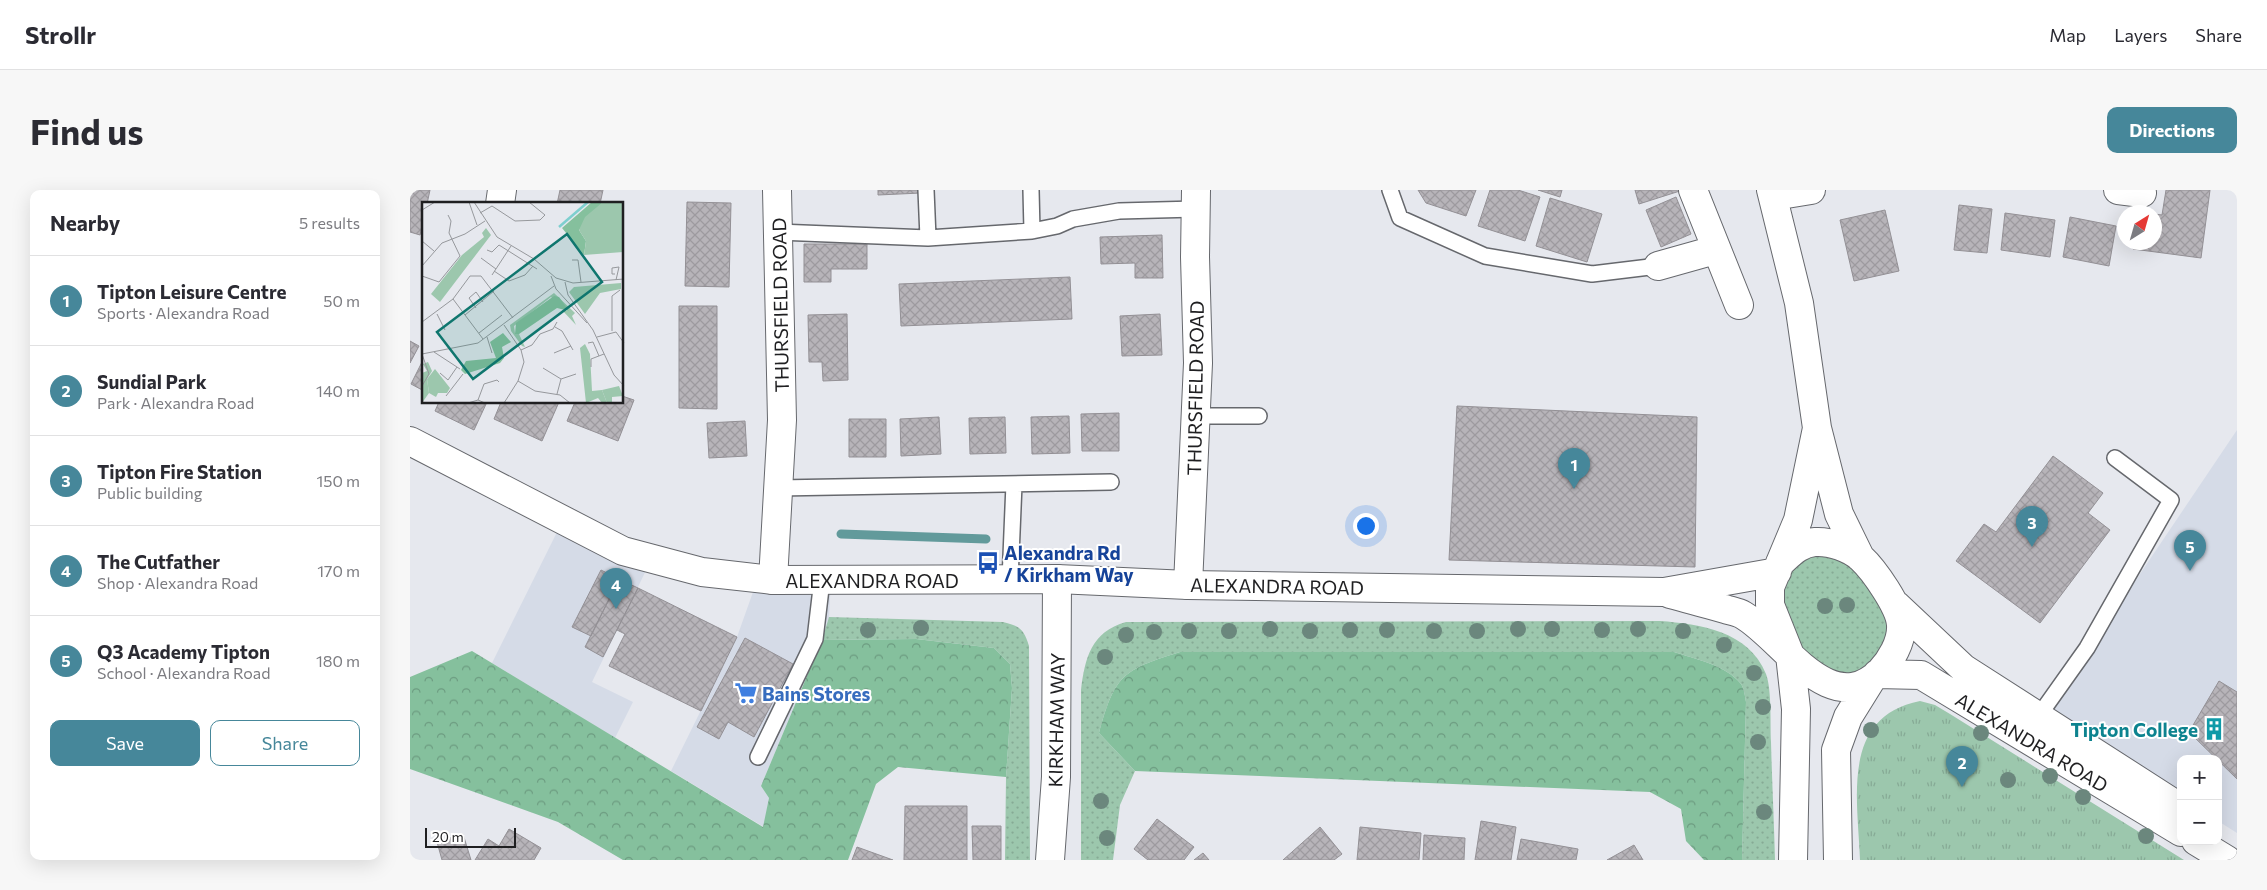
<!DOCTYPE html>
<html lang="en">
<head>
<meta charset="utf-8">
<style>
  :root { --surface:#fff; --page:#f7f7f7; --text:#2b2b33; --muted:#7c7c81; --line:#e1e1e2; --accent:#46879a }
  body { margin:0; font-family:Commissioner,sans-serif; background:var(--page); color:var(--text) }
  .controls { position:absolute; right:15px; bottom:15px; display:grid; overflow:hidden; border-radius:10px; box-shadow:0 5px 20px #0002 }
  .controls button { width:45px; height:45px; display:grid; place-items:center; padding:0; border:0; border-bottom:1px solid var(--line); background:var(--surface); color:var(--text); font:25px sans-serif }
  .compass { position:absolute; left:1707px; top:15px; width:45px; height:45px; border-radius:50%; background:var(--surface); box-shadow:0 5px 20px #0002; rotate:37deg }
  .scale { position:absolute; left:15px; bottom:12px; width:91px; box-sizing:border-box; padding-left:5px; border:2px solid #1f1f21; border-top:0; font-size:14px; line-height:18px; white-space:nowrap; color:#1f1f21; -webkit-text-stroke:4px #fff; paint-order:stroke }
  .you { position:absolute; left:955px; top:335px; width:18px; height:18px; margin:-12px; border:4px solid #fff; border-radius:50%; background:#1a73e8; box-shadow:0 0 0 8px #1a73e833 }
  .badge { display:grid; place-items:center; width:32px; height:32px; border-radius:50%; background:var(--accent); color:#fff; font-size:16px; font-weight:700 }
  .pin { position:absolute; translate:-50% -41px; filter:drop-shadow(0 1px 2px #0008) }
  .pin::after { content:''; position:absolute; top:26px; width:18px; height:15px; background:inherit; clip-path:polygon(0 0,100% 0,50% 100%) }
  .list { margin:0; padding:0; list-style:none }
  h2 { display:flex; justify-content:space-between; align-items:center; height:65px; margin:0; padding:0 20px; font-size:21px }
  h2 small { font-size:16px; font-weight:400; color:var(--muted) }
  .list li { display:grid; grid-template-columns:32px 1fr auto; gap:15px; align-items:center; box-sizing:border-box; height:90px; padding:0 20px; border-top:1px solid var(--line) }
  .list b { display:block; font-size:19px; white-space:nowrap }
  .list p { margin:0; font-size:16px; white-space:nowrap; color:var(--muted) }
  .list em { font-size:16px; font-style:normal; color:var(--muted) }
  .actions { display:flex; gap:10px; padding:15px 20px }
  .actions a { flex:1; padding:11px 0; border:1px solid var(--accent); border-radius:10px; text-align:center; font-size:18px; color:var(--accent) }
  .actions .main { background:var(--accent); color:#fff }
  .map { position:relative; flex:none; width:1827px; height:670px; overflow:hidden; border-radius:10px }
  header { display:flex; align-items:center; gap:30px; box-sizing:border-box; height:70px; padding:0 25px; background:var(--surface); border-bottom:1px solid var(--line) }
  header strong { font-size:24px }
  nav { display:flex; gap:28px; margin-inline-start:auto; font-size:18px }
  .intro { display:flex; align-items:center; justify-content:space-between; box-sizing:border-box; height:120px; padding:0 30px }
  h1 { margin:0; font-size:35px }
  .button { padding:12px 22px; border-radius:10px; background:var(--accent); color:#fff; font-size:18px; font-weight:700 }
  main { display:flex; gap:30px; padding:0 30px }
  aside { flex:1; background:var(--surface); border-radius:10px; box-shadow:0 5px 20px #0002 }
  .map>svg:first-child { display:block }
  .built { fill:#d5dbe7 }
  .grass { fill:url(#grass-dots) }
  .forest { fill:url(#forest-crowns) }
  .park { fill:url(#park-tufts) }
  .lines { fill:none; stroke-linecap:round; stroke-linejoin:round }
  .stream { stroke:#629a9b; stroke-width:9 }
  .building { fill:url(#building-cross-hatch); stroke:#939095 }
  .service-casing { stroke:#66686d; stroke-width:18 }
  .minor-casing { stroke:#66686d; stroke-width:30 }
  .secondary-casing { stroke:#66686d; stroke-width:30 }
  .service { stroke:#fff; stroke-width:15 }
  .minor { stroke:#fff; stroke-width:28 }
  .secondary { stroke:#fff; stroke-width:28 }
  .tree { fill:#6b877d }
  .labels { text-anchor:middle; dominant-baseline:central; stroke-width:4; stroke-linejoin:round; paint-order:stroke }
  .street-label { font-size:19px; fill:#1f1f21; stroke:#fff }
  .transit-label { font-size:19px; font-weight:bold; fill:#164399; stroke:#fff; text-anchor:start }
  .shop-label { font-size:19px; font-weight:bold; fill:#366cbe; stroke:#fff; text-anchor:start }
  .culture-label { font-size:19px; font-weight:bold; fill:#0d838f; stroke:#fff; text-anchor:end }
  .inset-river { fill:none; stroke:#7ecfcf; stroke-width:2.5 }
  .inset-road { fill:none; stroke:#96989c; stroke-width:1 }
  .view { fill:#0f766e; fill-opacity:0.15; stroke:#0f766e; stroke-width:2.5 }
  .inset-edge { fill:none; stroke:#1f1f21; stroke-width:2.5 }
</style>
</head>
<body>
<header>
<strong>Strollr</strong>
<nav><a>Map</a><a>Layers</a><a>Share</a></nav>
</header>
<div class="intro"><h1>Find us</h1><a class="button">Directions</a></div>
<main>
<aside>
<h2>Nearby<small>5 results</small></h2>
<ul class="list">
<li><span class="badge">1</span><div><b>Tipton Leisure Centre</b><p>Sports · Alexandra Road</p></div><em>50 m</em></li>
<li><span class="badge">2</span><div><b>Sundial Park</b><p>Park · Alexandra Road</p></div><em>140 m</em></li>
<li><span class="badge">3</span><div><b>Tipton Fire Station</b><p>Public building</p></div><em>150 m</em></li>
<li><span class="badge">4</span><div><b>The Cutfather</b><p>Shop · Alexandra Road</p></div><em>170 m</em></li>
<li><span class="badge">5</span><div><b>Q3 Academy Tipton</b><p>School · Alexandra Road</p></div><em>180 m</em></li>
</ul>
<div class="actions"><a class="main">Save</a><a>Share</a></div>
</aside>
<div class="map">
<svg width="1827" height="670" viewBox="0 0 1827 670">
  <defs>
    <pattern id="grass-dots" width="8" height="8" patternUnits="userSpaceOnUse" patternTransform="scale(1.25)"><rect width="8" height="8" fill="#9cc7ad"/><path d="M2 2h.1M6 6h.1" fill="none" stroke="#86aa95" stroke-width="1.8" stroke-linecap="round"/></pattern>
    <pattern id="forest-crowns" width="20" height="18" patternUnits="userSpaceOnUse" patternTransform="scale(1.25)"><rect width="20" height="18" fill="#85c09d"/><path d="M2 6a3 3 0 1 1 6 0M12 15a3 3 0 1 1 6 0" fill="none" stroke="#6c9b80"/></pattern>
    <pattern id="park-tufts" width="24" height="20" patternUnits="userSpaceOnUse" patternTransform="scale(1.25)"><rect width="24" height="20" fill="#9cc7ad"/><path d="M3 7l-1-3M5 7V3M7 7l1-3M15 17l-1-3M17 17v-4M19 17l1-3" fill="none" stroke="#86aa95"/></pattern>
    <pattern id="building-cross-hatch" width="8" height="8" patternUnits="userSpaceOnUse" patternTransform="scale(1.25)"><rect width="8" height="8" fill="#b7b4b9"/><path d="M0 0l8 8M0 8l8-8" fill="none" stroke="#9d9a9f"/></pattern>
  </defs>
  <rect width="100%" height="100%" fill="#e6e8ee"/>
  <path class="built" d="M1827 240V643L1808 631V569H1771V607L1637 522Z
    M153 330 242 368 182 492 223 512 205 548 82 473Z
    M348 388 421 390 419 427 412 450 351 596 359 608 354 637 261 581 327 447Z"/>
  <path class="grass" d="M1410 365 1440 369 1478 427C1480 446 1475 458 1462 471 1459 474 1456 480 1452 482 1448 484 1434 486 1429 486 1424 485 1398 467 1395 463 1371 430 1358 377 1410 365Z
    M419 427 593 432C610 436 614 439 619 456L620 670H595L596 587 602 498 600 474 584 458 506 449 412 450Z
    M1250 431C1290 434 1339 441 1356 484 1362 500 1360 535 1361 552 1362 591 1364 631 1365 670H1332L1336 512C1335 506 1334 498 1331 494 1316 475 1285 469 1264 462H770C712 480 705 485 689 543L725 581 710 615 703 670H671V500C675 468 681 442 716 432Z"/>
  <path class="forest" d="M506 449 584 458 600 474 602 498 596 587 488 577 466 594 438 670H213L148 632 0 579V487L62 461 353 637 359 608 351 596 412 450Z
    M770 462H1264C1285 469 1316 475 1331 494 1334 498 1335 506 1336 512L1332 670H1294L1276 651 1271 619 1240 602 725 581 689 543C705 485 712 480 770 462Z"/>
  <path class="park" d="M1510 511 1525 515 1540 524 1774 670H1450C1448 609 1430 527 1510 511Z"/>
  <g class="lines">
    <path class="stream" d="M431 344 576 349"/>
  </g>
  <path class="building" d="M0 0H20L17 14H14V28L10 45 0 42Z
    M150 0H193L190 14H147Z
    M468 0H511V3L468 5Z
    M1008 0H1066L1056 26 1016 13Z
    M1080 0H1108L1130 7 1115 51 1068 36Z
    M1128 0H1152L1150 7Z
    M1225 0H1273L1229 14Z
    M1756 0H1800L1791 68 1723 59 1724 52H1744V24L1752 25Z
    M1266 7 1281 44 1251 57 1236 20Z
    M1140 8 1192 24 1177 72 1126 56Z
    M277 12 321 13 319 97 275 96Z
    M1549 15 1582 19 1577 63 1544 60Z
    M1475 20 1489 81 1444 91 1430 30Z
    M1595 23 1645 30 1640 67 1591 60Z
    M1660 27 1706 36 1699 76 1653 67Z
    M752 45 753 88H725V73L691 74 690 47Z
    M394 54H457V79H421V92H394Z
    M660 87 662 129 491 136 489 94Z
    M269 116H307V219L269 218Z
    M437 124 438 190 413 191 412 172H399L398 125Z
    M750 124 752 165 712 166 710 126Z
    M0 151 9 156 0 173Z
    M14 168V201L1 194Z
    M212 206 224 210 208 251 157 231 165 212H212Z
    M29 212H77L64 240 25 221Z
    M91 212H149L132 251 84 229Z
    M1047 216 1287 227 1285 377 1039 370Z
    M709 223V261H672L671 224Z
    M659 226 660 263 622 264 621 227Z
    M529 227 531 264 491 266 490 229Z
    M595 227 596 263 560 264 559 228Z
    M439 229H476V267H439Z
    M335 231 337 266 299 268 297 233Z
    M1643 266 1693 303 1678 323 1700 340 1630 433 1546 371 1574 334 1586 342Z
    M191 380 209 389 181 446 162 437Z
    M209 389 228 398 193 467 175 457Z
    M228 398 327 447 291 521 199 476 215 444 207 440Z
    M335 448 383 474 344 547 318 532 309 549 287 537Z
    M1809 491 1827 502V589L1779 542Z
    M495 616H557V670H494Z
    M747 629 784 657 774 670H738L724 659Z
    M1071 631 1106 637 1101 670H1065Z
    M562 636H591V670H563Z
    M910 637 932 664 924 670H873Z
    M950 637 1011 643 1009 670H947Z
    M99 639 131 658 124 670H65L78 649 89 656Z
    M53 644 61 670H32L27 652Z
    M1014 645 1055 648 1054 670H1013Z
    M1111 649 1168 659 1166 670H1107Z
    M1224 655 1233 670H1197Z
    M447 657 483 670H442Z
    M793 663 799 670H784Z"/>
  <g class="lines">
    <defs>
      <path id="service" d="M516 0 518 48
        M621 0 622 41
        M980 0 990 28 1075 66 1182 84 1248 76
        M368 42 518 48 622 41 647 36 663 29 709 21 786 19
        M787 226H849
        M368 298 701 292
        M600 390 604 294
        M1628 527 1677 458 1761 310 1705 268
        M348 567 405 449 412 390"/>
      <path id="minor" d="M1283 0 1329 115
        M1708 0 1732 3
        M1364 6 1401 0
        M90 14 92 0
        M1248 76 1305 60
        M363 390 372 230 367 0
        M778 395 788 173 785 67 786 0
        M640 670 646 587 647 389"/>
      <path id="secondary" d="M1361 0 1389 113 1407 238 1429 324 1450 367
        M0 251 213 361 292 382 363 390 647 389 778 395 1254 402 1367 382
        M1260 404C1279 409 1297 414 1315 419 1321 421 1328 422 1333 425 1373 448 1419 531 1470 482 1481 470 1492 452 1491 435 1490 417 1464 380 1451 368 1440 358 1420 351 1405 352 1390 353 1380 364 1370 373
        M1486 415 1553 478 1771 618
        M1467 484 1511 485 1771 642
        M1786 651 1817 670
        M1383 670 1386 519 1380 465 1360 415V397L1388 330 1407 238
        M1428 670 1426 560 1438 527 1461 490"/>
    </defs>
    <use href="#service" class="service-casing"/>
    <use href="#minor" class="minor-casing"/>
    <use href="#secondary" class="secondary-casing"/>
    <use href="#service" class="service"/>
    <use href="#minor" class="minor"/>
    <use href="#secondary" class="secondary"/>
  </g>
  <g class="tree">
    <circle cx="1437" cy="415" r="8"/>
    <circle cx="1415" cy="416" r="8"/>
    <circle cx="511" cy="438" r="8"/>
    <circle cx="860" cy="439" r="8"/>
    <circle cx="1108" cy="439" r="8"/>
    <circle cx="1142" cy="439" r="8"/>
    <circle cx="1228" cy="439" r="8"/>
    <circle cx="458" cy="440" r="8"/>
    <circle cx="940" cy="440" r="8"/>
    <circle cx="977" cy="440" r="8"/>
    <circle cx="1192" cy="440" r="8"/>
    <circle cx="779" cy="441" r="8"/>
    <circle cx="819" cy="441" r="8"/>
    <circle cx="900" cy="441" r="8"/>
    <circle cx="1024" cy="441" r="8"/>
    <circle cx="1067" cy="441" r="8"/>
    <circle cx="1273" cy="441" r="8"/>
    <circle cx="744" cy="442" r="8"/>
    <circle cx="716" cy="445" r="8"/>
    <circle cx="1314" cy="455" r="8"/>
    <circle cx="695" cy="467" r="8"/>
    <circle cx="1344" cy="483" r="8"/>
    <circle cx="1353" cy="517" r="8"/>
    <circle cx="1461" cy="540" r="8"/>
    <circle cx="1571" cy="543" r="8"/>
    <circle cx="1348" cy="552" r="8"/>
    <circle cx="1640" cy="586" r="8"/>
    <circle cx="1598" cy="590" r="8"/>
    <circle cx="1673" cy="607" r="8"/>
    <circle cx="691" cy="611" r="8"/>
    <circle cx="1354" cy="622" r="8"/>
    <circle cx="1736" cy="646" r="8"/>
    <circle cx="697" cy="648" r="8"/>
  </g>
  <defs>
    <symbol id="bus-bare" viewBox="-9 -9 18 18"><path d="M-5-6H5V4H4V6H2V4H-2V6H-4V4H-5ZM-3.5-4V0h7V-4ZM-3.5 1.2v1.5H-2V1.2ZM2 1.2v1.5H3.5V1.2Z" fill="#1a4fb4" stroke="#fff" stroke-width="2.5" paint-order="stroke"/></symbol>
    <symbol id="supermarket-bare" viewBox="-9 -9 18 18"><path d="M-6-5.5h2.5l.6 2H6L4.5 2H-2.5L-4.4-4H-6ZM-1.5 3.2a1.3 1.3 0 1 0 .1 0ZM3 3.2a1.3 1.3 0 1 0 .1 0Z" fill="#3f7fe0" stroke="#fff" stroke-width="2.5" paint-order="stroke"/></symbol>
    <symbol id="building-bare" viewBox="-9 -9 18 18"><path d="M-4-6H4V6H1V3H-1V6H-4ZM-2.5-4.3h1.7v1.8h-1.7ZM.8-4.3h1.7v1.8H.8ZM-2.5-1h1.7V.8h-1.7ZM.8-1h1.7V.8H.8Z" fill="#0f9aa8" stroke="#fff" stroke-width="2.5" paint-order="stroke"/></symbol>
  </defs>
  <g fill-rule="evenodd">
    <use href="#bus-bare" x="562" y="357" width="32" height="32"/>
    <use href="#supermarket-bare" x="320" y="487" width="32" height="32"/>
    <use href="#building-bare" x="1788" y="523" width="32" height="32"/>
  </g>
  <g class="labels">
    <g class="street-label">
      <text transform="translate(370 115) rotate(-91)">THURSFIELD ROAD</text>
      <text transform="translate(785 198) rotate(-89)">THURSFIELD ROAD</text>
      <text x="462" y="390">ALEXANDRA ROAD</text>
      <text transform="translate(867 396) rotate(1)">ALEXANDRA ROAD</text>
      <text transform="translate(646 530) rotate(-89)">KIRKHAM WAY</text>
      <text transform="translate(1622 552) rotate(31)">ALEXANDRA ROAD</text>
    </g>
    <g class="transit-label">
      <text x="594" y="362">Alexandra Rd<tspan x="594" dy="22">/ Kirkham Way</tspan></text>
    </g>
    <g class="shop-label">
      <text x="352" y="503">Bains Stores</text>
    </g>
    <g class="culture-label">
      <text x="1788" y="539">Tipton College</text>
    </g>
  </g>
  <g transform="translate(12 12)">
    <rect width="201" height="201" fill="#e6e8ee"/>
    <path d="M64 26 69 33 18 100 9 92 40 53 62 35 60 31ZM132 91 153 111 150 114 154 123 140 108 146 109 129 95 92 124 93 131 97 132 103 145 100 144 89 129 88 123ZM6 160 10 169 5 177 7 191 0 201V171L5 169 1 162ZM197 184 201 194 190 195V201H185L180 188Z" fill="#9cc7ad"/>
    <path d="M170 0H181L157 28 164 39 162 53 140 26ZM132 94 137 95 147 109 135 106 97 132H93L94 121ZM81 131 89 140 80 145 82 156 78 161 43 172 39 168 44 159 74 156 68 140Z" fill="#85c09d"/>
    <path d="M181 0H201V50L162 53 164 39 157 28 163 15ZM199 81V87L178 91 163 112 147 90 152 85ZM163 142 168 152 170 189 180 188 185 201H180L176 196 164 201 158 146ZM13 167 28 186 25 191H16L14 195 7 191 5 177Z" fill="#9cc7ad"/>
    <path class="inset-river" d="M137 25 166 0"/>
    <path class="inset-road" d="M47 0 55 23M52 0 75 35 112 57 134 76 151 81 202 77M0 8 13 0M58 11 70 4 93 19 118 18 123 13 107 0M0 39 12 49M65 48 70 50 77 43 115 67M59 56 74 67M112 57 138 38M150 58H156L159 80M0 64 20 41 43 32 63 19M72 69 87 79 103 73 111 64M193 72H190V66L197 65 194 78M70 73 89 44M0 74 17 80 38 54 27 31 29 19 26 13M129 74 134 87 165 121M143 80 146 93 171 128 192 173 202 184M54 106 47 96 54 90 61 100M15 112 23 128M43 113 72 89M0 120 31 97M82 123 99 148 102 160 96 179 82 201M133 125 140 129 151 148M190 129V94L198 88M57 131 80 113M65 135 70 151M175 135 194 130 202 141M61 137 31 97 48 74H59L91 116M166 141 171 140 177 154M99 148 110 143 118 132 131 127 135 120M12 150 38 167M132 151 149 144M0 152 56 141 132 84M169 165V157L182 152M121 166 139 177M18 171 26 178 35 165M96 179 113 189 138 193 148 201M0 184 7 172 0 152M135 192 139 177 154 172M24 194 41 172M56 198 62 182 75 178 77 180M46 201 56 198 63 201"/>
    <path class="view" d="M145 32 180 80 51 177 15 130Z"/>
    <rect width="201" height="201" class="inset-edge"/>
  </g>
</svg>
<div class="controls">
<button>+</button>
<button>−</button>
</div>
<svg class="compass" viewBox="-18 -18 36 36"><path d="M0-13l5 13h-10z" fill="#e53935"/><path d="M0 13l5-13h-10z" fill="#7c7c81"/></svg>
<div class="scale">20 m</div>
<div class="you"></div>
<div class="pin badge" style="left:1164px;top:299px">1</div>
<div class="pin badge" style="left:1552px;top:597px">2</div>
<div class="pin badge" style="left:1622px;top:357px">3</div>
<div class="pin badge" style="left:206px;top:419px">4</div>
<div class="pin badge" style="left:1780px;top:381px">5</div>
</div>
</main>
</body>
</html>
